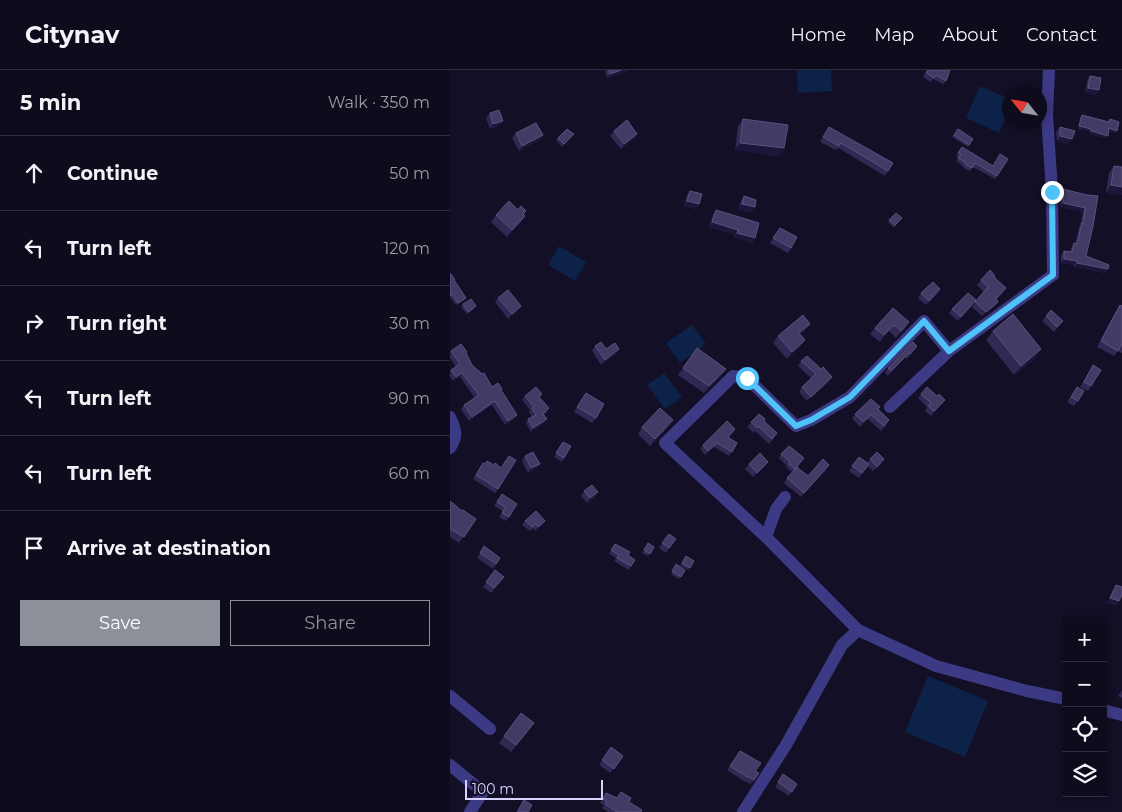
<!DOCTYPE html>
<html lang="en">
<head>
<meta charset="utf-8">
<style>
  :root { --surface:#0e0b1c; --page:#1c1929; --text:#f1f3f6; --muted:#9b9ba3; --line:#2e2b3b; --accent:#8c9099 }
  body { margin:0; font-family:Montserrat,sans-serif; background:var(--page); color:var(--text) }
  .controls { position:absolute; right:15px; bottom:15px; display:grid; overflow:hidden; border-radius:0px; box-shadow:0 2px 8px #0003 }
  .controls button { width:45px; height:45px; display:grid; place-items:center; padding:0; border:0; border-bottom:1px solid var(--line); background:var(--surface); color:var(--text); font:25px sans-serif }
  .compass { position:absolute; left:552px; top:15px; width:45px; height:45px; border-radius:50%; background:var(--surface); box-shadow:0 2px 8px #0003; rotate:301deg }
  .scale { position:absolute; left:15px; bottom:12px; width:138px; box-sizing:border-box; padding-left:5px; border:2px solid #d9d4ff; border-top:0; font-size:14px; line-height:18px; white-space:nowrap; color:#d9d4ff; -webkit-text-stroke:4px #130f26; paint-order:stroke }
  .stop { position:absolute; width:15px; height:15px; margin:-11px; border:4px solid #4fc3f7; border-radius:50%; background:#fff }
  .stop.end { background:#4fc3f7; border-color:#fff; box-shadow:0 1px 5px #0008 }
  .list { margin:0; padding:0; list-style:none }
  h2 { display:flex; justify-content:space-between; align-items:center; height:65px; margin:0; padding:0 20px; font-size:21px }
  h2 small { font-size:16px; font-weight:400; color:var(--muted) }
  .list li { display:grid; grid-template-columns:32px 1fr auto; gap:15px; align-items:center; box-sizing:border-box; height:75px; padding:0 20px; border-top:1px solid var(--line) }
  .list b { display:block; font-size:19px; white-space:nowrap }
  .list em { font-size:16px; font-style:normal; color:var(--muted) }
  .actions { display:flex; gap:10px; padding:15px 20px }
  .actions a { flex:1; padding:11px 0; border:1px solid var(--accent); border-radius:0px; text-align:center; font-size:18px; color:var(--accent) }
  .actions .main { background:var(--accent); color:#fff }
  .icon { flex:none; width:28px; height:28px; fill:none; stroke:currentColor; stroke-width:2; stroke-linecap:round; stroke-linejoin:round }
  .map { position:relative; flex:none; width:672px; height:742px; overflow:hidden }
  header { display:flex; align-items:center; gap:30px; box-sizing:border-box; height:70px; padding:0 25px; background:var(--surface); border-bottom:1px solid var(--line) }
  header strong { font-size:24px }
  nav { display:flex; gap:28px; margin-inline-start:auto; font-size:18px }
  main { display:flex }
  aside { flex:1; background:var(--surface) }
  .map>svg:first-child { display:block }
  .water { fill:#0c2248 }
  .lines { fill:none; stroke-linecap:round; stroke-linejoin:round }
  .minor { stroke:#3d3a85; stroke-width:12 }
  .wall { fill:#312854 }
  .shaded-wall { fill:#1d163a }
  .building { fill:#433a66; stroke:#5a527e }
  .route { stroke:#4fc3f7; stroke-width:6 }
</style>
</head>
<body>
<header>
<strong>Citynav</strong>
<nav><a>Home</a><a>Map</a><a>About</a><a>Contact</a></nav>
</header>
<main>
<aside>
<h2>5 min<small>Walk · 350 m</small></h2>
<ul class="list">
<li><svg class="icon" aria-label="ahead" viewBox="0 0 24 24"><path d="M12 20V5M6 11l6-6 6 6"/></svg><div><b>Continue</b></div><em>50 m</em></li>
<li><svg class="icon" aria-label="left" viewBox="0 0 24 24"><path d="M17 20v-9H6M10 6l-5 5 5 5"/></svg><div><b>Turn left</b></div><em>120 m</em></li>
<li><svg class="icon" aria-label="right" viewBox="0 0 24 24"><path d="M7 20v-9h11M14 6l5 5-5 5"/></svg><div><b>Turn right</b></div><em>30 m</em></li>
<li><svg class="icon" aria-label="left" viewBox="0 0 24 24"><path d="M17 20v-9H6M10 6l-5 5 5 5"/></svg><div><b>Turn left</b></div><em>90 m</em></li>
<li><svg class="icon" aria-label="left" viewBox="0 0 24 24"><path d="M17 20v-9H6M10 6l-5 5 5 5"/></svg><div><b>Turn left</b></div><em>60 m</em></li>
<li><svg class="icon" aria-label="arrive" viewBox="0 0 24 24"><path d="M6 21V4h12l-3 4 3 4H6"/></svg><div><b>Arrive at destination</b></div></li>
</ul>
<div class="actions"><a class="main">Save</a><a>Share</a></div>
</aside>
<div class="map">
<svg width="672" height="742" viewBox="0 0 672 742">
  <rect width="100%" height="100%" fill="#130f26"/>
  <path class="water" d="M347 0H381L382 21 348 23Z
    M530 16 559 29V41L549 63 516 48Z
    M109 176 136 192 125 211 98 195Z
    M242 255 256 274 230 293 216 273Z
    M214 303 232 327 215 339 197 315Z
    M478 606 538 631 515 687 455 662Z"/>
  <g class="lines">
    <path class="minor" d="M440 337 499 281 603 205 602 121 597 45 599 0
      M0 347C6 360 8 366 0 378
      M316 467 215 373 283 306 297 308 346 356 361 350 400 327 474 251 499 281
      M408 560 486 596 577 621 616 629
      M0 626 40 659
      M653 640 672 645
      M0 695 33 722 20 742
      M293 742 336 675 392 575 408 560 316 467 326 439 335 427"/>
  </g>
  <path class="wall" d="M155 0H178L177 1 157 8Z
    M477 0H499L496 11 493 14 483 9 481 12 473 7Z
    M640 6 645 25 635 23 637 11Z
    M40 43 53 51 49 56 40 59 36 48Z
    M632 45 658 52 660 49 667 61 665 63 658 61 656 68 639 64 640 61 628 59 630 48Z
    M293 49 334 78 329 86 285 80 288 56Z
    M379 57 438 101 435 106 388 78 386 80 370 72Z
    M610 57 619 74 607 71 606 62Z
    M508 59 523 69 518 77 502 67Z
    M164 61 187 64 184 68 171 79 160 66Z
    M66 63 93 65 90 70 69 81 62 68Z
    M124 64 112 77 106 70 108 68Z
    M512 77 543 96 558 89 545 109 523 97 520 101 513 98 514 97 506 91 509 87 506 86Z
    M664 96 672 97V125L656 123 659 103Z
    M613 119 637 125 636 186 658 199 655 203 624 197V195L611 193V185L614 181 620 182 621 178 624 173 625 174 629 157 630 155 633 142 610 137 611 123Z
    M240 121 249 134 246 139 234 136 237 125Z
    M294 126 305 137 301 142 289 139 291 131Z
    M68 140 76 141 74 145 75 146 70 153 57 167 41 152 46 145Z
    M266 140 305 168 302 173 284 167 285 165 259 157 263 145Z
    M452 148 444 158 438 152 439 150Z
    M330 158 341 178 338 183 320 173Z
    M544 207 553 222 546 230 545 236 532 246 522 237 534 222 527 215 531 210Z
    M4 210 16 228 14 230 6 235 0 227Z
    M490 219 487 224 476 235 468 228 471 223Z
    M48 228 71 236 68 241 58 249 45 232Z
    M526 230 508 251 499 243 502 239Z
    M13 234 24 239 17 244 11 237Z
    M670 235 672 236V283L668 281 664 286 647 277 666 241Z
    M443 238 455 259 446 268 439 261 430 272 420 264 425 258Z
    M596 246 613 251 604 262 592 251Z
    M355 261 350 265 355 270 350 277 337 289 323 273 328 266Z
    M543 261 585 289 564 305 536 270Z
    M145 276 156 279H169L166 284 151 295 142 281Z
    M467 276 457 289 455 287 438 306 435 303 438 298Z
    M247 278 271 306 254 323 228 305Z
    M1 281 17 282 16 284 22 295 42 317 52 319 51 321 67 345 64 349 55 355 42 335 19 351 11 339 14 335 25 328 10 307 3 311 0 307V301L6 297 0 288V282Z
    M351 291 371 299 378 312 357 331 349 322 352 317 361 308 348 296Z
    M643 295 641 316 638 321 630 317Z
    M627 317 634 321 624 336 617 332Z
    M136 323 146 348 142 353 124 342Z
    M471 324 487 326 495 330 481 346 475 341 477 337 468 328Z
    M75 326 89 327 99 338 94 345V353L81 362 76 353 78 349 82 347 79 342 80 340 72 330Z
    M428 340 436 355 431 361 418 349 410 357 402 348 405 344Z
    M314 351 324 368 319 374 305 361 304 363 297 357 301 352Z
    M192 357H218L200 376 188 364Z
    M285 359 278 367 287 373 279 386 264 377 255 385 250 379 253 375Z
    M113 372 121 376 112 392 104 387Z
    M331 384 354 388 342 402 336 397 337 396 329 388Z
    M75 386 90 394 87 398 78 403 72 391Z
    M409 387 417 393 420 389 431 394 423 401 418 396 409 408 399 401Z
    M318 392 303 407 295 399 299 394Z
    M33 393 48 419 45 423 23 409Z
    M376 400 351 427 334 413 337 408 358 406Z
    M134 421 145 427 137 433 131 426Z
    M52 424 59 447 56 451 49 447 53 441 44 436Z
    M0 431 12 441 26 449 9 473 0 467Z
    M75 451H95L92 455 85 461 83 458 80 461 72 455Z
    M219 464 226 469 216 483 209 478Z
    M198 473 204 477 198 486 192 483Z
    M165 474 178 485 185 490 179 500 164 491 166 488 159 484Z
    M34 476 50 488 43 499 27 488Z
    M236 486 244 491 238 500 230 495Z
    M226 494 235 500 229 509 221 504Z
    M45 500 54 507 41 523 33 517Z
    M666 515 669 531 666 535 657 533 663 520Z
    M672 620V628L668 626Z
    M79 660 61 682 49 673 54 666Z
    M161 677 173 686 160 703 149 695Z
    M290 681 305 701 309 703 301 714 294 711 277 700Z
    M333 704 347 714 339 726 325 717Z
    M156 723 179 732 191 742H158L152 738 154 735 150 733Z"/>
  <path class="shaded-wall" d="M171 0H178L177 1 157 8 160 4Z
    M638 18 649 20 645 25 635 23Z
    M53 51 49 56 40 59 43 54Z
    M629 56 641 59 640 61 628 59Z
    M659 58 667 61 665 63 657 61Z
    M641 61 658 66 656 68 639 64Z
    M187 64 184 68 171 79 174 74Z
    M93 65 90 70 69 81 72 76Z
    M610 66 622 69 619 74 607 71Z
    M290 73 334 78 329 86 285 80Z
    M661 115 672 117V125L656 123Z
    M237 131 249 134 246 139 234 136Z
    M613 133 635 138 633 142 610 137Z
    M292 134 305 137 301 142 289 139Z
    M75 146 70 153 57 167 62 160Z
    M262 152 288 160 285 165 259 157Z
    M287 163 305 168 302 173 284 167Z
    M614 189 627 191 624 195 611 193Z
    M627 193 658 199 655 203 624 197Z
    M490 219 487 224 476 235 479 231Z
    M548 232 545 236 532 246 536 242Z
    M71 236 68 241 58 249 62 244Z
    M459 252 455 259 446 268 451 261Z
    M360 254 355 261 344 270 349 263Z
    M444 255 439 261 430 272 434 265Z
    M355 270 350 277 337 289 342 282Z
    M169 279 166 284 151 295 155 290Z
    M591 279 585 289 564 305 571 296Z
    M459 283 455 287 438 306 441 301Z
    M276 299 271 306 254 323 259 316Z
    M12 303 10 307 3 311 6 307Z
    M382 307 378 312 357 331 361 327Z
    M45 331 42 335 19 351 22 347Z
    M67 345 64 349 55 355 58 351Z
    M421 345 418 349 410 357 413 352Z
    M97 349 94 353 81 362 83 358Z
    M223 350 218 357 200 376 205 369Z
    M267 373 264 377 255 385 258 381Z
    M90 394 87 398 78 403 81 398Z
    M379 395 376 400 351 427 354 423Z
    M148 422 145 427 137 433 140 428Z
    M95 451 92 455 85 461 88 457Z
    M660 528 669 531 666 535 657 533Z"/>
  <path class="building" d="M159 0H171L160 4Z
    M478 0H500L496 11 486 5 484 8 476 3Z
    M640 6 651 8 649 20 638 18Z
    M49 40 53 51 43 54 40 43Z
    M632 45 659 52 660 49 669 52 667 61 659 58 658 66 641 61V59L629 56Z
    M293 49 338 55 334 78 290 73Z
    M177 50 187 64 174 74 164 61Z
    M86 53 93 65 72 76 66 63Z
    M379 57 443 93 438 101 391 73 389 76 373 67Z
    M610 57 625 61 622 69 610 66Z
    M117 59 124 64 114 74 108 68Z
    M508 59 523 69 519 75 504 65Z
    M512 77 543 96 550 84 558 89 547 106 525 93 522 98 515 94 516 93 508 88 511 84 508 83Z
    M664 96 672 97V117L661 115Z
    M613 119 637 125 648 126 643 156 636 186 659 195 658 199 627 193V191L614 189V181L622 182 624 173 627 174 632 153 633 154 635 138 613 133Z
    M240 121 252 124 249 134 237 131Z
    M294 126 306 130 305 137 292 134Z
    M59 131 68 140 71 136 76 141 73 144 75 146 62 160 46 145Z
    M266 140 309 153 305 168 287 163 288 160 262 152Z
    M446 143 452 148 445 155 439 150Z
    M330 158 347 167 341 178 323 168Z
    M540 200 545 206 544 207 556 218 546 229 548 232 536 242 525 232 538 217 531 210Z
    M0 204H1L5 210H4L16 228 8 233 2 224 0 226Z
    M483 212 490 219 479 231 471 223Z
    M58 220 71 236 62 244 48 228Z
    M518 223 526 230 511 247 502 239Z
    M21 229 26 236 18 242 13 234Z
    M670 235 672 236V275H671L668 281 651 271Z
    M443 238 459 252 451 261 444 255 434 265 425 258Z
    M601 240 613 251 607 257 596 246Z
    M563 244 591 279 571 296 543 261Z
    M353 245 360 254 349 263 355 270 342 282 328 266Z
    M151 272 156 279 165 273 169 279 155 290 145 276Z
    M463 272 467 276 460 284 459 283 441 301 438 298Z
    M11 274 17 282 16 283 22 295 32 304 34 303 42 317 48 313 52 319 51 320 67 345 58 351 45 331 22 347 14 335 29 325 12 303 6 307 1 300 10 294 1 281Z
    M247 278 276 299 259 316 233 298Z
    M357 286 371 299 373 297 382 307 361 327 352 317 366 304 351 291Z
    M643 295 651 300 641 316 634 312Z
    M86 317 92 324 89 327 99 338 93 344 97 349 83 358 78 349 86 345 82 338 84 337 75 326Z
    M477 317 487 326 489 324 495 330 484 341 478 336 481 333 471 324Z
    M627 317 634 321 628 331 621 327Z
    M136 323 154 334 146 348 127 337Z
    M421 329 430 337 428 339 439 350 434 356 421 345 413 352 405 344Z
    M210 338 223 350 205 369 192 357Z
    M309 344 315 349 314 351 327 363 322 369 308 356 307 358 301 352Z
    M277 351 285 359 278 367 287 373 282 382 267 373 258 381 253 375Z
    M113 372 121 376 114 388 106 383Z
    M339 376 354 388 345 399 339 394 340 392 331 384Z
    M83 382 90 394 81 398 75 386Z
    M427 382 434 389 427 397 420 389Z
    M310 383 318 392 307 403 299 394Z
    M59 386 66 390 48 419 26 405 33 393 35 394 37 391 44 395 45 393 51 398Z
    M409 387 419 394 412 403 402 396Z
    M373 389 379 395 354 423 337 408 347 397 358 406Z
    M142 415 148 422 140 428 134 421Z
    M52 424 67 434 59 447 52 443 55 437 47 432Z
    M0 431 12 441 13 440 26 449 14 467 0 459Z
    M86 441 95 451 88 457 86 453 83 457 75 451Z
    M219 464 226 469 219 478 212 473Z
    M198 473 204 477 200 484 194 480Z
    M165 474 180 482 178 485 185 490 181 496 167 488 169 485 161 480Z
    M34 476 50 488 46 494 30 483Z
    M236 486 244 491 240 498 232 493Z
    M226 494 235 500 231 507 222 501Z
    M45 500 54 507 44 518 36 512Z
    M666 515 672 517V525L669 531 660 528Z
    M71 643 84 653 66 675 54 666Z
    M161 677 173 686 164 699 152 690Z
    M290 681 311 693 305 701 309 703 304 710 297 706V707L280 696Z
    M333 704 347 714 342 722 328 712Z
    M171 722 181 728 179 732 192 740 191 742H167L155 734 157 731 153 729 156 723 167 728Z
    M74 730 82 735 78 742H67Z"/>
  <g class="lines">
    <path class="route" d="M297 308 346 356 361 350 400 327 474 251 499 281 603 205 602 122"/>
  </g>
</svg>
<div class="controls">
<button>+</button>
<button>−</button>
<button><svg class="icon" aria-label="locate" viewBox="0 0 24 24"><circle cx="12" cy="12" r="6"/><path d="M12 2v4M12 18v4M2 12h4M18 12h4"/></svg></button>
<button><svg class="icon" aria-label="layers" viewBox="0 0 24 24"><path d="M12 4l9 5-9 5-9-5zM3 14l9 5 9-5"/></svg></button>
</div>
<svg class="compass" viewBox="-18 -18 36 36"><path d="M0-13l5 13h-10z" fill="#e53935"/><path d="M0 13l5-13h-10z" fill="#9b9ba3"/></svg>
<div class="scale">100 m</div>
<div class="stop" style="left:297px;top:308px"></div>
<div class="stop end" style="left:602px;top:122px"></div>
</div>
</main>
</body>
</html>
